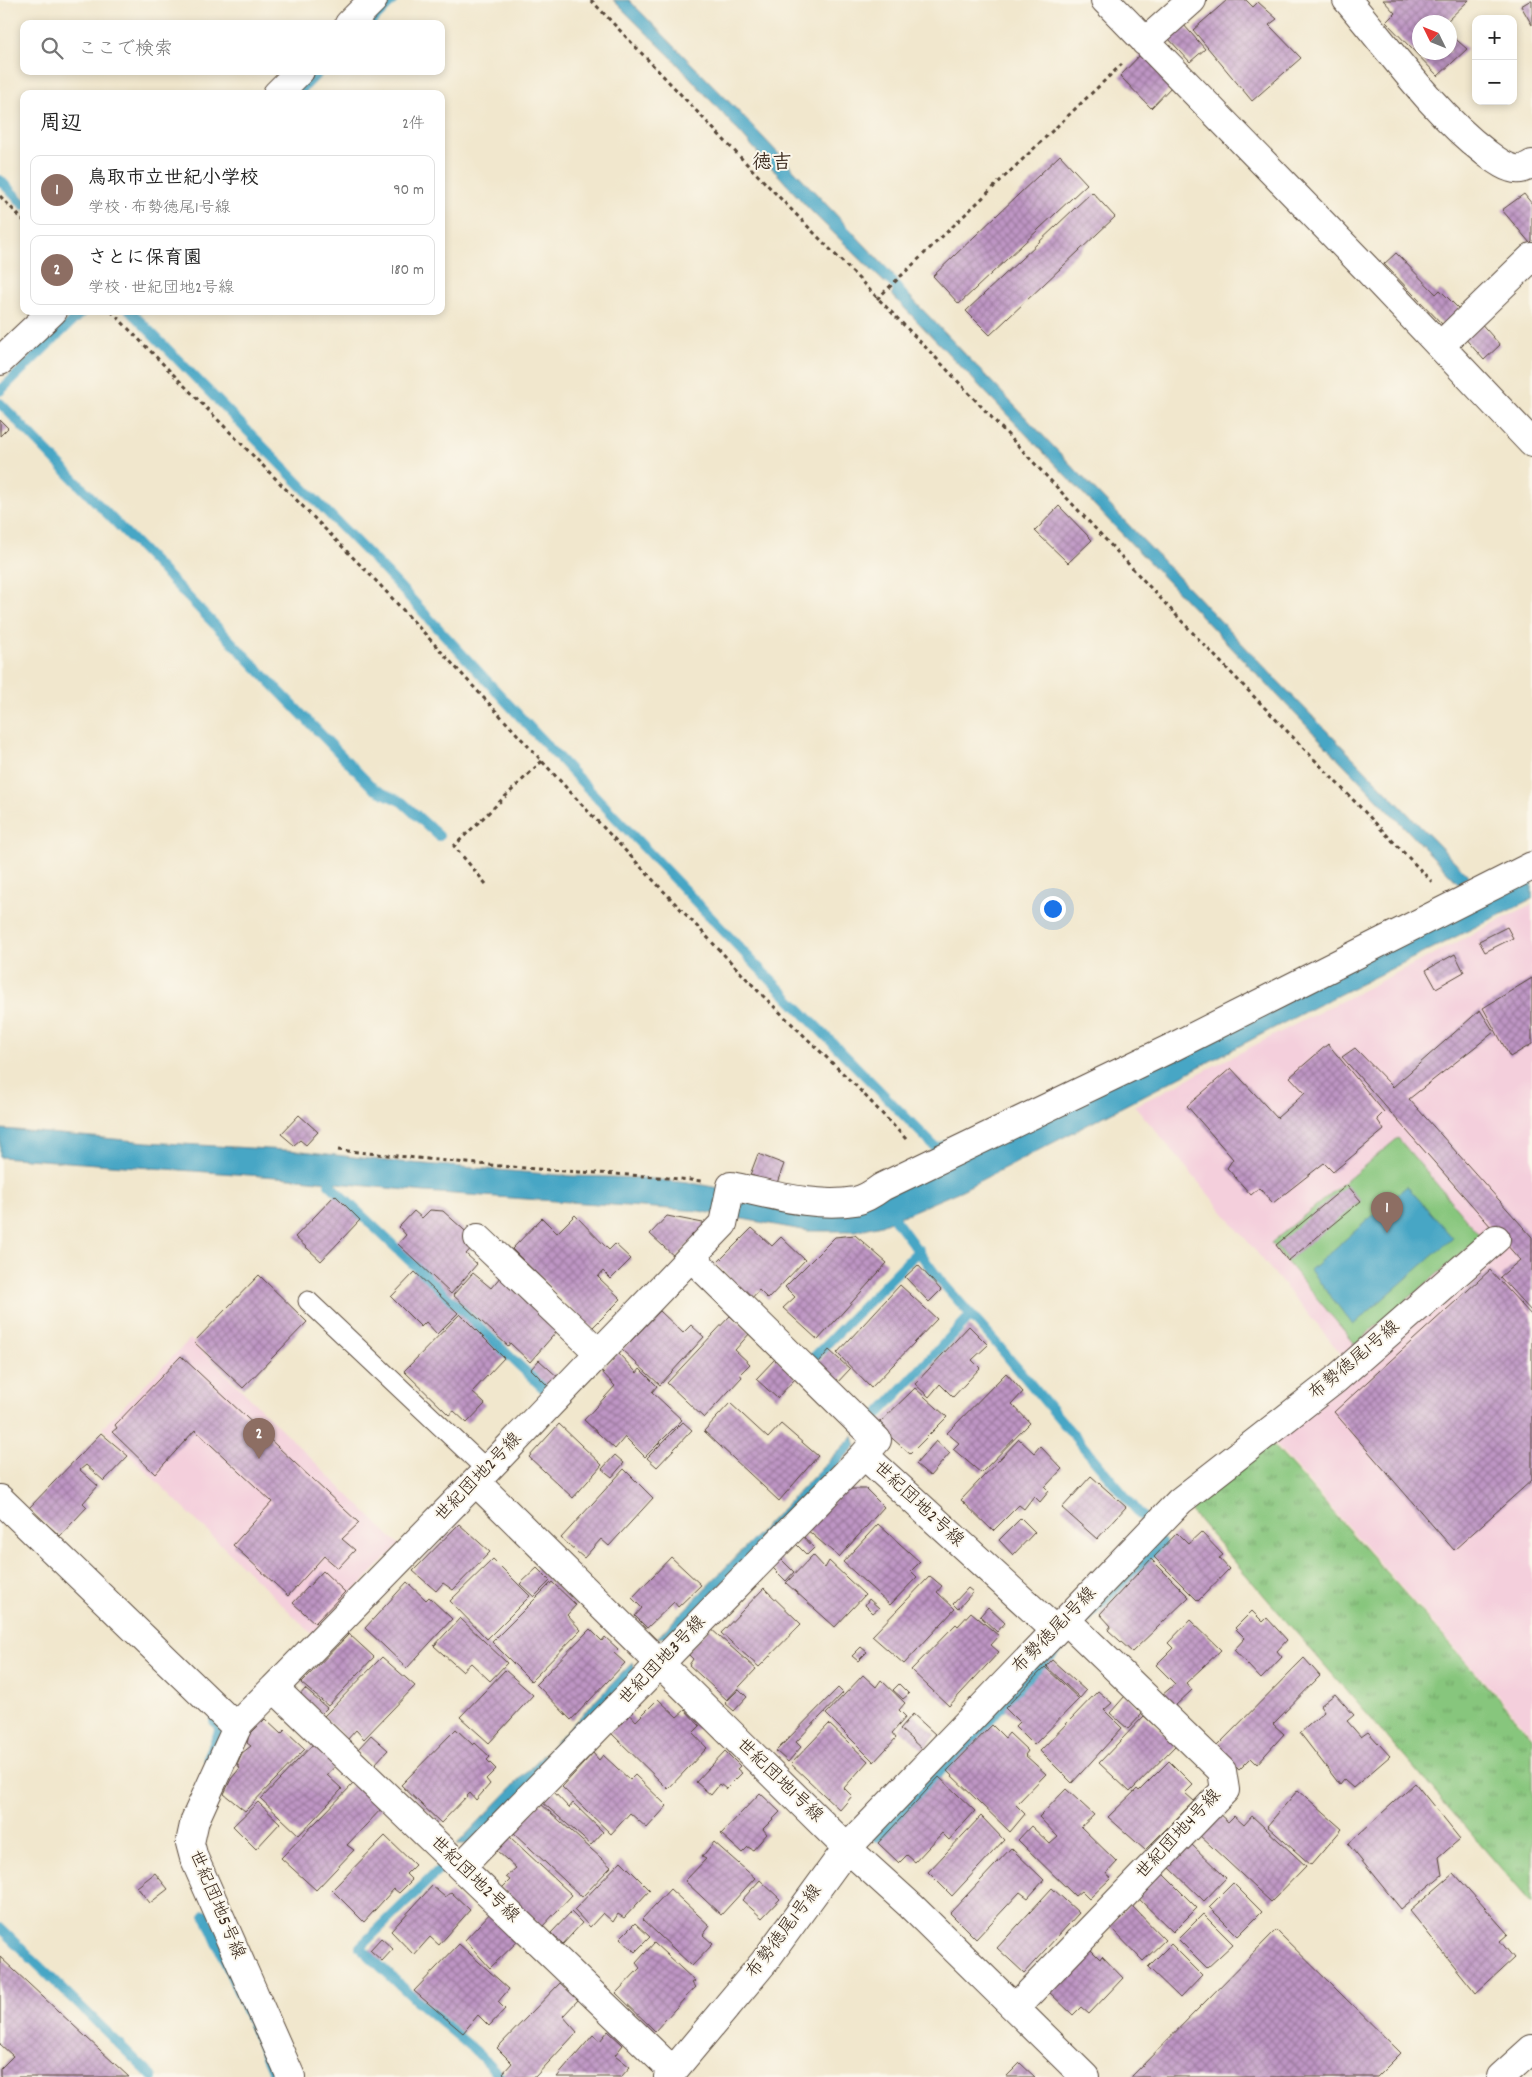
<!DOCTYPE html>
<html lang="ja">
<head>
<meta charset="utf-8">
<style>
  :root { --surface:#fff; --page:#f6f6f6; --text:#222; --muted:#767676; --line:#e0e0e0; --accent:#d1495b }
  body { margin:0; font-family:Dekko,"Klee One",sans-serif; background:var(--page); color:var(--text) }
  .controls { position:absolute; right:15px; top:15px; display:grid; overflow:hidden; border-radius:10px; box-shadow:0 2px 8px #0003 }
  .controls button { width:45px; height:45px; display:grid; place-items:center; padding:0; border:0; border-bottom:1px solid var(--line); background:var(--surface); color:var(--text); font:25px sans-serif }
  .compass { position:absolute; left:1412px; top:15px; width:45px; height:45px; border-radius:50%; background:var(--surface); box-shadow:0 2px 8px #0003; rotate:313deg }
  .you { position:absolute; left:1052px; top:908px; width:18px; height:18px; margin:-12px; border:4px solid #fff; border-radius:50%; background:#1a73e8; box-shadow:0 0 0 8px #1a73e833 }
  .badge { display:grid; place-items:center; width:32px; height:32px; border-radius:50%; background:var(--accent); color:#fff; font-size:16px; font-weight:700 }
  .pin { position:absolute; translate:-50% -41px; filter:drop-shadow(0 1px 2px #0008) }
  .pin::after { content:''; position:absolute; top:26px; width:18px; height:15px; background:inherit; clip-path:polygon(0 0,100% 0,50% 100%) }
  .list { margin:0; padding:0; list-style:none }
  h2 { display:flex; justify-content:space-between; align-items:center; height:65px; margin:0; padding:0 20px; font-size:21px }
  h2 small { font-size:16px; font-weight:400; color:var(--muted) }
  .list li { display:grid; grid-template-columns:32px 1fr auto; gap:15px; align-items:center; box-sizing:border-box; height:70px; margin:0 10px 10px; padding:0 10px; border:1px solid var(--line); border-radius:10px }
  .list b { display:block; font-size:19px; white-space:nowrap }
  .list p { margin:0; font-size:16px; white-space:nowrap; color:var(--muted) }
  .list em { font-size:16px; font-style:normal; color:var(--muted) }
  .icon { flex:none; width:28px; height:28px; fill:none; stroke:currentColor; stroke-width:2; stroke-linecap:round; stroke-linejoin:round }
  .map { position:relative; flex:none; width:1532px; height:2077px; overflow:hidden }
  .search { position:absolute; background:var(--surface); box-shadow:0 2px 8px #0003; left:20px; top:20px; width:425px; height:55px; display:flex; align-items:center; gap:12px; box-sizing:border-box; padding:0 18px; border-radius:10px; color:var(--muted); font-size:19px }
  .panel { position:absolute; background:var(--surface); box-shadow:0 2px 8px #0003; left:20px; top:90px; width:425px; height:225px; border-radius:10px }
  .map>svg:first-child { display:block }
  .built { fill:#f4cfdc }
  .grass { fill:url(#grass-tufts); stroke:#61784e }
  .park { fill:#87c67d; stroke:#61784e }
  .water { fill:#46a6c5; stroke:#406872 }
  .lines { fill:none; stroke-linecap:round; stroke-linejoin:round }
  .stream { stroke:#46a6c5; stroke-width:10 }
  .building { fill:url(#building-cross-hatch) }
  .lane-casing { stroke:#564638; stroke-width:21 }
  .street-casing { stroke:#564638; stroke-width:30 }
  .secondary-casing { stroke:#564638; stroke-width:30 }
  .path { stroke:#564638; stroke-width:3; stroke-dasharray:4 4; stroke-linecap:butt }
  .lane { stroke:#fff; stroke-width:19 }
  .street { stroke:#fff; stroke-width:28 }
  .secondary { stroke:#fff; stroke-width:28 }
  .labels { text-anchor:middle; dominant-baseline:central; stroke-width:4; stroke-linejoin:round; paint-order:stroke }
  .street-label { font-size:18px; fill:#3b2a1e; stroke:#fbf7ec }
  .quarter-label { font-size:20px; font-weight:bold; fill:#3b2a1e; stroke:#fbf7ec }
</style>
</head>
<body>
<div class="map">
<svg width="1532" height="2077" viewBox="0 0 1532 2077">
  <defs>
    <pattern id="grass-tufts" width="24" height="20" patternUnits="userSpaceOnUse" patternTransform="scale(1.25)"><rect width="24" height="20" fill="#87c67d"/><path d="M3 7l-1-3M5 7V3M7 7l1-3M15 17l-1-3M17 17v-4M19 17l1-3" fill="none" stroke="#70a166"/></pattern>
    <pattern id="building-cross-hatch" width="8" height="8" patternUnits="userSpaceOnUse" patternTransform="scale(1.25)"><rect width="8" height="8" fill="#be95c4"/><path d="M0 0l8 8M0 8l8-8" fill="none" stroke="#9c7a9f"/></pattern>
  </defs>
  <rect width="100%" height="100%" fill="#fbf7ec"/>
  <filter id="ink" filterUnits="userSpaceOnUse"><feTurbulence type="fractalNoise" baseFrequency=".02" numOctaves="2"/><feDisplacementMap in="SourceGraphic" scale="10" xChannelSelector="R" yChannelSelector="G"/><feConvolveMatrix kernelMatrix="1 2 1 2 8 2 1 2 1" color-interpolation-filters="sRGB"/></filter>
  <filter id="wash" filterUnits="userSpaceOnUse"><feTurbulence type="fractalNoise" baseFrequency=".0096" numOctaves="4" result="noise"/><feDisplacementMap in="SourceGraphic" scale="20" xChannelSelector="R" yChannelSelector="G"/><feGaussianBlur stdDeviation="1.12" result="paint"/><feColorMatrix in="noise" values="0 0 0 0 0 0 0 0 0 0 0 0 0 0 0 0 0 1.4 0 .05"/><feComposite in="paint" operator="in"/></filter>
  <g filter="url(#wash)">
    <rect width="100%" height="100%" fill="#f1e7cd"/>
    <path class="built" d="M1532 904V1735L1269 1437 1347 1361 1135 1106Z
      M190 1339 399 1545 312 1634 102 1428Z"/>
    <path class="grass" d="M1267 1438 1532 1737V1904L1188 1508Z"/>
    <path class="park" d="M1398 1138 1481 1237 1355 1344 1271 1243Z"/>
    <path class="water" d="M613 0H629L743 116 894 276 885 283 809 209 674 60Z
      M899 285 1274 677 1469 876 1458 883 891 294Z
      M1532 875V899L1318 1005 962 1190 881 1225 856 1231H808L699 1211 425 1192 290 1178 0 1157V1129L16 1130 147 1142 302 1151 387 1161 571 1176 642 1178 697 1184 817 1206Z
      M1407 1186 1453 1238 1353 1325 1310 1270Z
      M853 1436 856 1446 671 1636 657 1638Z
      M633 1662 636 1673 472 1844H457Z"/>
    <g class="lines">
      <path class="stream" d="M369 24 393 0
        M297 94 320 71
        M0 180 24 205
        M882 270 905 298
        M130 311 386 572 538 736 756 965 937 1149 945 1145
        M0 391 83 311
        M0 403 374 789 402 802 439 836
        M329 1184 543 1388
        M887 1209 939 1279 996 1343 1145 1520
        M812 1359 919 1250
        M871 1422 971 1315
        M1086 1619 1161 1542
        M208 1758 221 1727 214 1721
        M877 1837 1063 1644
        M445 1864 360 1947 417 2001 478 2053 501 2077
        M205 1915 275 2077
        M0 1928 153 2077"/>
    </g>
    <g id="blocks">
      <path class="building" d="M1227 0H1246L1253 7 1258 2 1277 19 1269 25 1301 58 1252 101 1193 30Z
        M1383 0H1469L1446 22H1420V52H1450V34L1467 49 1438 76 1386 22 1395 13Z
        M1531 0H1532V25L1521 6Z
        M1183 24 1205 49 1190 62 1168 38Z
        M1144 51 1175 83 1151 108 1120 76Z
        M1060 155 1087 184 959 304 933 276Z
        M1092 192 1115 217 990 335 966 311Z
        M1524 194 1532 204V241L1530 243 1502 210Z
        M1396 253 1436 294 1440 290 1460 310 1444 326 1384 264Z
        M1479 321 1500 345 1484 360 1463 336Z
        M0 420 8 428 0 436Z
        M1059 506 1092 540 1068 563 1035 531Z
        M1507 927 1513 938 1485 952 1479 941Z
        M1455 954 1464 972 1436 988 1426 970Z
        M1532 978V1044L1510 1057 1483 1008Z
        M1480 1010 1494 1032 1409 1099 1532 1237V1312L1500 1277 1520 1260 1342 1057 1355 1048 1393 1087Z
        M1328 1044 1384 1112 1377 1119 1384 1130 1333 1172 1324 1163 1273 1203 1259 1188 1251 1195 1227 1168 1233 1159 1187 1106 1231 1068 1277 1118 1305 1093 1290 1077Z
        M299 1115 318 1132 306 1145 300 1140 294 1145 281 1134Z
        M758 1154 784 1164 777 1183 750 1175Z
        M1347 1185 1361 1201 1288 1261 1276 1245Z
        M335 1195 360 1220 321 1261 295 1237Z
        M430 1210 443 1211 473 1238 475 1244 466 1254 477 1264 451 1294 398 1244 406 1235 399 1227 414 1211 422 1218Z
        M575 1215 609 1250 615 1244 631 1259 611 1279 603 1271 598 1277 621 1299 592 1328 512 1249 542 1218 557 1233Z
        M667 1216 708 1224 676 1258 650 1234Z
        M752 1228 772 1246 781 1237 805 1260 768 1299 759 1290 751 1299 716 1264Z
        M855 1235 887 1263 818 1340 783 1308 795 1297 785 1287 835 1237Z
        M918 1265 941 1290 929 1302 905 1277Z
        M1490 1270 1532 1316V1480L1454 1550 1334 1412Z
        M415 1272 458 1313 437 1334 426 1322 421 1327 391 1297Z
        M473 1273 491 1288 501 1276 558 1330 530 1362 510 1343 508 1346 453 1295Z
        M259 1275 307 1322 243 1388 194 1342Z
        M900 1285 937 1319 871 1388 837 1353Z
        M660 1311 683 1333 691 1325 704 1337 660 1385 622 1350Z
        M460 1314 504 1358 472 1392 485 1404 467 1423 454 1411 449 1415 404 1371Z
        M730 1316 750 1333 735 1350 750 1364 740 1374 742 1377 704 1418 667 1383Z
        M969 1326 988 1345 972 1360 980 1368 953 1397 940 1384 929 1397 915 1384Z
        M829 1350 850 1369 835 1385 815 1367Z
        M618 1353 637 1373 640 1369 657 1386 652 1392 682 1420 645 1457 625 1437 615 1449 584 1420 615 1386 601 1371Z
        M181 1356 359 1523 342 1539 355 1550 338 1568 324 1556 288 1596 233 1545 272 1502 195 1430 155 1474 112 1432 117 1428 115 1425Z
        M776 1358 796 1378 777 1398 756 1379Z
        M539 1360 560 1379 551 1389 531 1369Z
        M1006 1373 1023 1392 1012 1404 1030 1423 981 1473 953 1449 959 1443 947 1433Z
        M915 1388 947 1417 910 1454 877 1425Z
        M730 1403 768 1438 781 1424 818 1456 779 1501 704 1431Z
        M683 1422 692 1430 657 1467 647 1458Z
        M559 1424 602 1465 573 1498 529 1457Z
        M101 1433 128 1456 104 1481 86 1465 80 1470 98 1486 83 1503 87 1507 60 1536 29 1508Z
        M1019 1439 1034 1453 1040 1446 1062 1469 1045 1487 1049 1491 1040 1502 1034 1496 1024 1509 1019 1505 993 1531 961 1500Z
        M936 1441 950 1453 930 1476 916 1464Z
        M615 1455 624 1463 612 1477 602 1469Z
        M624 1469 653 1498 609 1546 601 1539 584 1558 561 1538Z
        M1091 1476 1126 1507 1097 1539 1062 1508Z
        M845 1489H866L884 1507 839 1557 806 1529Z
        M1021 1518 1035 1532 1013 1555 999 1540Z
        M459 1524 490 1552 453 1590 443 1583 436 1591 413 1571Z
        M878 1524 920 1562 911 1571 917 1577 890 1605 843 1562Z
        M1201 1532 1223 1555 1219 1558 1229 1569 1198 1601 1154 1557 1177 1533 1188 1544Z
        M803 1536 814 1548 807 1555 796 1544Z
        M813 1555 825 1568 829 1561 865 1595 835 1627 786 1583Z
        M671 1557 701 1585 678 1607 674 1602 647 1628 635 1616 642 1608 632 1598Z
        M779 1557 794 1572 786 1581 771 1566Z
        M493 1559 530 1596 487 1639 450 1601Z
        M1151 1559 1189 1597 1132 1652 1108 1630 1111 1626 1100 1614Z
        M537 1568 550 1581 534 1597 520 1584Z
        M323 1571 345 1592 315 1623 293 1603Z
        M930 1576 942 1586 937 1592 955 1609 904 1664 872 1636Z
        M407 1582 426 1600 429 1597 452 1619 407 1668 365 1628Z
        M552 1582 576 1605 567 1615 581 1630 531 1681 492 1642Z
        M764 1588 801 1624 759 1667 721 1633Z
        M968 1588 973 1592 958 1609 953 1604Z
        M869 1599 879 1608 873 1613 865 1605Z
        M988 1607 1005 1623 997 1632 980 1616Z
        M1252 1611 1263 1622 1267 1618 1287 1640 1277 1651 1282 1657 1261 1679 1234 1650 1245 1638 1235 1628Z
        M971 1612 999 1636 991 1645 999 1652 949 1706 911 1670 956 1624 958 1626Z
        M460 1618 507 1663 490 1681 471 1663 462 1671 434 1646Z
        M1190 1620 1221 1650 1186 1683 1192 1690 1174 1707 1162 1695 1175 1684 1156 1665 1173 1648 1168 1643Z
        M710 1628 756 1669 727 1700 689 1665 693 1659 686 1652Z
        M590 1629 602 1641 605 1637 618 1649 614 1653 625 1663 571 1720 536 1684Z
        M349 1634 374 1657 328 1706 301 1683Z
        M861 1647 867 1652 858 1661 852 1656Z
        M382 1657 415 1686 364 1739 356 1730 347 1740 324 1716Z
        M1304 1658 1320 1676 1273 1724 1284 1734 1257 1764 1251 1758 1239 1770 1216 1747Z
        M1052 1660 1086 1691 1080 1698 1046 1666Z
        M1045 1667 1079 1699 1034 1745 1015 1726 1019 1722 1005 1708Z
        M505 1670 533 1695 489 1743 460 1717Z
        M863 1675 876 1687 881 1680 905 1703 899 1710 906 1717 892 1733 896 1738 874 1762 826 1714Z
        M899 1684 909 1694 903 1699 893 1690Z
        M838 1688 843 1693 796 1742 801 1747 788 1762 776 1751Z
        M305 1689 327 1708 321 1714 300 1695Z
        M739 1689 747 1697 734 1711 725 1703Z
        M1098 1691 1112 1703 1104 1710 1122 1728 1072 1783 1040 1751Z
        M1335 1694 1354 1715 1347 1721 1361 1737 1368 1732 1390 1756 1353 1788 1344 1780 1340 1785 1300 1733 1324 1712 1320 1706Z
        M1125 1696 1143 1713 1128 1729 1110 1713Z
        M658 1699 677 1717 685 1710 700 1726 693 1733 707 1748 668 1789 610 1732 629 1713 636 1721Z
        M913 1714 936 1735 923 1750 900 1729Z
        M1144 1716 1176 1745 1130 1792 1099 1763Z
        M265 1719 281 1734 285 1730 305 1749 245 1811 224 1794 231 1779 240 1768 237 1764 242 1753 251 1746 247 1743 249 1735Z
        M829 1724 868 1761 844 1788 852 1796 840 1810 791 1764Z
        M992 1725 1005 1738 1009 1733 1028 1751 1025 1755 1046 1774 1016 1805 1025 1814 1010 1832 947 1771Z
        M456 1729 473 1745 475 1743 490 1757 487 1760 496 1769 486 1779 490 1784 476 1800 470 1793 441 1823 401 1785Z
        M371 1735 388 1750 374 1765 357 1750Z
        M316 1741 339 1762 327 1775 342 1789 299 1835 261 1799Z
        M725 1751 740 1766 737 1769 742 1773 726 1789 720 1784 711 1795 696 1782Z
        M593 1753 599 1760 603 1755 630 1780 635 1775 667 1806 647 1828 630 1813 611 1834 562 1787Z
        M1169 1761 1193 1785 1185 1793 1194 1801 1145 1850 1108 1817 1137 1789 1139 1791Z
        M939 1777 975 1811 949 1840 942 1833 915 1862 907 1855 899 1863 878 1843Z
        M357 1780 384 1806 347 1845 354 1850 316 1890 281 1858Z
        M1415 1783 1460 1839 1439 1857 1442 1875 1401 1909 1348 1844Z
        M1066 1789 1094 1815 1081 1827 1117 1862 1106 1874 1111 1878 1089 1899 1081 1891 1075 1896 1018 1840 1031 1826 1050 1844 1058 1837 1039 1817Z
        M1298 1790 1342 1829 1311 1865 1267 1826Z
        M553 1791 569 1808 573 1803 603 1832 591 1845 542 1802Z
        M760 1793 780 1812 763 1829 767 1834 753 1850 748 1847 742 1853 721 1834Z
        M258 1802 280 1823 256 1849 233 1826Z
        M540 1803 611 1867 582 1897 513 1832Z
        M1218 1813 1228 1822 1234 1816 1244 1825 1252 1816 1306 1866 1271 1902 1198 1834Z
        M981 1816 1004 1840 952 1896 928 1872Z
        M385 1836 415 1865 406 1874 412 1880 399 1893 394 1889 364 1922 332 1890Z
        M510 1837 572 1895 542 1927 502 1888 510 1880 506 1877 516 1868 497 1851Z
        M714 1842 755 1878 721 1915 685 1881 706 1859 702 1857Z
        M1189 1842 1226 1878 1204 1901 1167 1865Z
        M1011 1848 1044 1880 1028 1898 1020 1892 976 1939 950 1913Z
        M621 1861 650 1890 624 1918 618 1914 613 1922 603 1913 590 1927 574 1910Z
        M1161 1872 1197 1908 1173 1932 1137 1897Z
        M155 1873 168 1889 150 1903 137 1887Z
        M1454 1873 1508 1934 1500 1941 1514 1958 1476 1993 1410 1911Z
        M760 1880 780 1899 762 1918 742 1900Z
        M1233 1883 1262 1912 1238 1936 1209 1907Z
        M432 1886 445 1897 451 1892 470 1910 439 1945 430 1937 414 1955 391 1931Z
        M1052 1888 1079 1913 1024 1973 997 1948Z
        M670 1889 710 1926 703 1935 713 1944 692 1966 642 1919Z
        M1130 1904 1165 1940 1143 1961 1109 1926Z
        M492 1911 520 1939 490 1968 465 1940Z
        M571 1912 582 1923 563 1944 551 1933Z
        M1203 1914 1233 1944 1207 1968 1178 1939Z
        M635 1923 650 1937 635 1952 620 1938Z
        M1276 1930 1401 2053 1377 2077H1131Z
        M381 1938 393 1949 382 1961 370 1950Z
        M654 1943 695 1981 692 1983 695 1987 655 2031 616 1993 640 1968 636 1963Z
        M459 1944 509 1989 498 2002 505 2009 489 2026 478 2015 463 2033 414 1991Z
        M1171 1944 1202 1975 1180 1998 1148 1967Z
        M1089 1948 1100 1959 1102 1956 1123 1978 1089 2014 1081 2007 1073 2015 1048 1991Z
        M0 1957 129 2077H0V2069L13 2056 0 2044Z
        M561 1982 579 1999 563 2016 577 2032 535 2077H507L503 2073 512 2063 497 2048Z
        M608 2031 623 2045 615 2055 630 2067 621 2077H557L593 2035 600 2041Z
        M1020 2063 1035 2077H1006Z"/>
    </g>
  </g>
  <g filter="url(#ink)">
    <use href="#blocks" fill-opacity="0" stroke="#564638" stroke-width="1"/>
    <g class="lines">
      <defs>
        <path id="lane" d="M308 1301 487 1470"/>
        <path id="street" d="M1105 0 1366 268 1532 443
          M1347 0C1389 49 1434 113 1485 152 1493 158 1501 165 1511 168 1520 171 1525 168 1532 164
          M349 24 373 0
          M1145 42 1192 0
          M277 94 300 71
          M1440 346 1532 257
          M0 361 53 311
          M478 1238 599 1353
          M691 1257 723 1224 731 1186C770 1194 815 1208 855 1201 865 1199 874 1193 882 1187L1173 1047 1532 866
          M476 1482 847 1848 911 1906 1085 2077
          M0 1499 237 1728
          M274 1688 239 1723 195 1820 190 1843 194 1858 291 2077
          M461 1867 864 1455
          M1015 2008 1225 1790 1222 1771 1066 1620
          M673 2071 274 1688 487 1470 691 1257 877 1440 864 1455 1055 1630
          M668 2077 764 1962 847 1848 1180 1501 1335 1380 1496 1239"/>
        <path id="secondary" d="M1501 2077 1532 2049"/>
      </defs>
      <use href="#lane" class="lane-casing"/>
      <use href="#street" class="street-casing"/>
      <use href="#secondary" class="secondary-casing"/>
      <path class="path" d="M591 0 743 160 938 360 1190 630 1432 882
        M0 196 24 221
        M877 299 1122 64
        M111 311 380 585 585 808 761 994 856 1086 907 1140
        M486 884 454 846 542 761
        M338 1150C418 1158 499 1167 580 1172 620 1174 660 1177 701 1181"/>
      <use href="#lane" class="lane"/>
      <use href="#street" class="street"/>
      <use href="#secondary" class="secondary"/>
    </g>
  </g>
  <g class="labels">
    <g class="street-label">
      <text transform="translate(1355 1361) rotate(-40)">布勢徳尾1号線</text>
      <text transform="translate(479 1478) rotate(-46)">世紀団地2号線</text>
      <text transform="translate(918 1505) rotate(43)">世紀団地2号線</text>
      <text transform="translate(1055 1631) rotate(-46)">布勢徳尾1号線</text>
      <text transform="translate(663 1661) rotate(-46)">世紀団地3号線</text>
      <text transform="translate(779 1781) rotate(44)">世紀団地1号線</text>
      <text transform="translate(1179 1835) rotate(-47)">世紀団地4号線</text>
      <text transform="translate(474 1880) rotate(44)">世紀団地2号線</text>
      <text transform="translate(216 1905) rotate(67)">世紀団地5号線</text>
      <text transform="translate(785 1932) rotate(-53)">布勢徳尾1号線</text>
    </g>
    <g class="quarter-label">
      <text x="772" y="164">徳吉</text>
    </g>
  </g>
</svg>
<div class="controls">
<button>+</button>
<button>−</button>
</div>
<svg class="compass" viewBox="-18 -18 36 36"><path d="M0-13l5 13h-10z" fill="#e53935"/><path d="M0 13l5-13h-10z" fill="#767676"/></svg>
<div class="you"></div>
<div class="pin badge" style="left:1387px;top:1233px;background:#8d6e63">1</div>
<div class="pin badge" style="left:259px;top:1459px;background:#8d6e63">2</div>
<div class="search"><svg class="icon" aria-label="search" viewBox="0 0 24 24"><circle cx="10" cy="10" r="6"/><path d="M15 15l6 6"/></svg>ここで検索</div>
<section class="panel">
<h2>周辺<small>2件</small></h2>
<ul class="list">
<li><span class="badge" style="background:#8d6e63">1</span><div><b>鳥取市立世紀小学校</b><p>学校 · 布勢徳尾1号線</p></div><em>90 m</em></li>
<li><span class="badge" style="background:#8d6e63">2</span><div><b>さとに保育園</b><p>学校 · 世紀団地2号線</p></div><em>180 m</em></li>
</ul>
</section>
</div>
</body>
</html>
